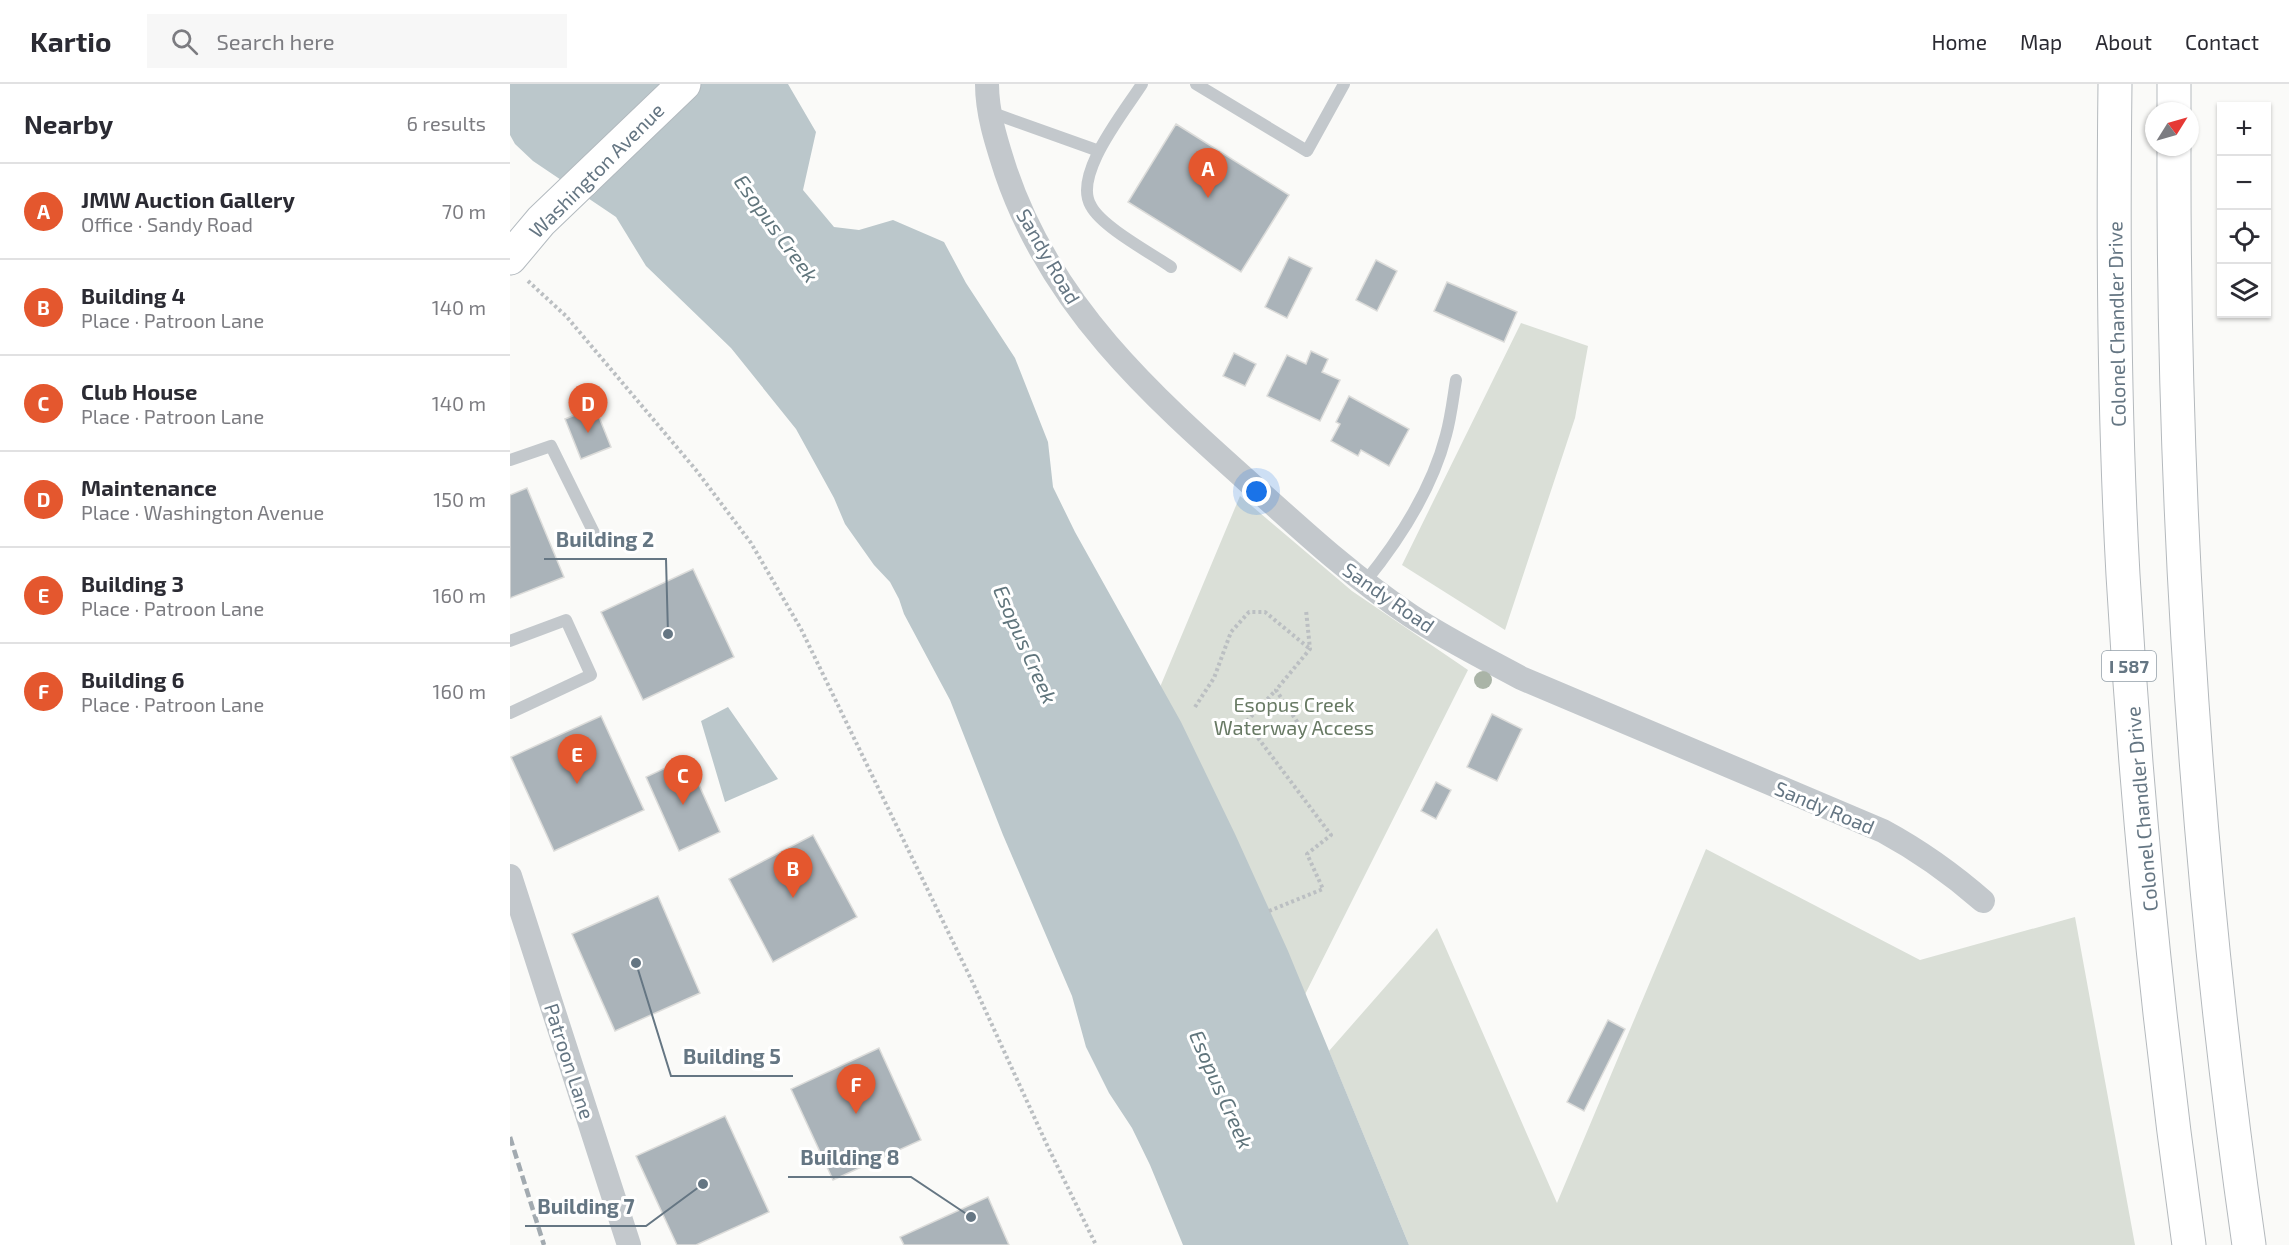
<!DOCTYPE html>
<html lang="en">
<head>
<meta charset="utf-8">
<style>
  :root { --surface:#fff; --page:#f7f7f7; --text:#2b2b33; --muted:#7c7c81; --line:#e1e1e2; --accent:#e4572e }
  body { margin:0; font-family:"Exo 2",sans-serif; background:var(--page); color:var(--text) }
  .controls { position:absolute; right:18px; top:18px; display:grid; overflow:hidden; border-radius:0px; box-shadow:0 2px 4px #0004 }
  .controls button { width:54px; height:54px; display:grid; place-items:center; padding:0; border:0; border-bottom:2px solid var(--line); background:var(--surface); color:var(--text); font:30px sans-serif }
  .compass { position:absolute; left:1635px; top:18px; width:54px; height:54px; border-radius:50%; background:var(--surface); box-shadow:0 2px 4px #0004; rotate:53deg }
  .you { position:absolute; left:747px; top:408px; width:21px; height:21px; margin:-15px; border:4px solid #fff; border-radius:50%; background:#1a73e8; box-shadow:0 0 0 9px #1a73e833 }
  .badge { display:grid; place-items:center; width:39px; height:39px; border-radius:50%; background:var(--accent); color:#fff; font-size:20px; font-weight:700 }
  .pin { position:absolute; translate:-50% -50px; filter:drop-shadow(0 2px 3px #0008) }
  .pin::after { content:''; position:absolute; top:32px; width:21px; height:18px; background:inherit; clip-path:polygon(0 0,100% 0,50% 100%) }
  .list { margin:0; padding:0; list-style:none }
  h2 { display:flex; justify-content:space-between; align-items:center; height:78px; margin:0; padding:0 24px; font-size:26px }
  h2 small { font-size:20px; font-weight:400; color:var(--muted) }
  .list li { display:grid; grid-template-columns:39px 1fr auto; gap:18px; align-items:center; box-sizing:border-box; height:96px; padding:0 24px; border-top:2px solid var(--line) }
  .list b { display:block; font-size:22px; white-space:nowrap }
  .list p { margin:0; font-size:20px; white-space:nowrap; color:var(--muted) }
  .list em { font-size:20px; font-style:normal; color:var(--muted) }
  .icon { flex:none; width:33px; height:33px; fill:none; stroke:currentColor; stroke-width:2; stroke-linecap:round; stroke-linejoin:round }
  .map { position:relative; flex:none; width:1779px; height:1161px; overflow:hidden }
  header { display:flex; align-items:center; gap:36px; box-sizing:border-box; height:84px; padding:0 30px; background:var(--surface); border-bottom:2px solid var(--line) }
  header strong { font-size:28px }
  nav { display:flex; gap:33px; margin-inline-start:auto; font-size:21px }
  .search { width:420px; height:54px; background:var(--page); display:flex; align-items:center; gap:15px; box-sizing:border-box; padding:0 21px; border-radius:0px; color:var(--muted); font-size:22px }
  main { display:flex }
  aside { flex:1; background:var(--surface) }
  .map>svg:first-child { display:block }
  .green { fill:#dadfd7 }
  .water { fill:#bbc7cb }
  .building { fill:#aab3b9; stroke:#dcdcda; stroke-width:1.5 }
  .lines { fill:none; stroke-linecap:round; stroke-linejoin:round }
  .secondary-casing { stroke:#b3babf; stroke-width:35 }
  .trunk-casing { stroke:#b4b9bd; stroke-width:35 }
  .path { stroke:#bbbfc2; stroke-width:4; stroke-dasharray:3 3; stroke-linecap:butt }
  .service { stroke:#c3c8cc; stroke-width:12 }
  .minor { stroke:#c3c8cc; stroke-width:24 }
  .secondary { stroke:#fff; stroke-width:33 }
  .trunk { stroke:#fff; stroke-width:33 }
  .rail { stroke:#a2aab0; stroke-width:4.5; stroke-dasharray:9 4.5; stroke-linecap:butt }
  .tree { fill:#aab4a7 }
  .labels { text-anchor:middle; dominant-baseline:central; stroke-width:6; stroke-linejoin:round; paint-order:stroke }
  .shield { fill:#fff; stroke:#939fa8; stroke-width:1.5 }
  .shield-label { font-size:18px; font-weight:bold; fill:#657683 }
  .street-label { font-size:20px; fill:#657683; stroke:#fff }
  .park-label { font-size:20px; fill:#687a64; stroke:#fff }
  .water-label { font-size:21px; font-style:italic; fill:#60757c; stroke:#fff }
  .leader { fill:none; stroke:#657683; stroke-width:2 }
  .callout-dot { fill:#657683; stroke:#fff; stroke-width:2 }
  .callout-label { font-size:21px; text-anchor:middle; font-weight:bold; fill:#657683; stroke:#fff; stroke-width:6; stroke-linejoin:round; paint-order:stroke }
</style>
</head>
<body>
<header>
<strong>Kartio</strong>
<div class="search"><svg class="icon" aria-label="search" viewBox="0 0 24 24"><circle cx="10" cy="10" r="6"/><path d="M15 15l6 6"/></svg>Search here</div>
<nav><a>Home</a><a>Map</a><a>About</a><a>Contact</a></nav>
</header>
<main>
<aside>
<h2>Nearby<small>6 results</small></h2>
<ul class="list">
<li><span class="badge">A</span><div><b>JMW Auction Gallery</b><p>Office · Sandy Road</p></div><em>70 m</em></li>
<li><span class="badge">B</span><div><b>Building 4</b><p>Place · Patroon Lane</p></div><em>140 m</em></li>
<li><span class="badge">C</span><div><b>Club House</b><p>Place · Patroon Lane</p></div><em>140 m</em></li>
<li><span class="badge">D</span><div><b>Maintenance</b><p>Place · Washington Avenue</p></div><em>150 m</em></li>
<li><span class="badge">E</span><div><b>Building 3</b><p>Place · Patroon Lane</p></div><em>160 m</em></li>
<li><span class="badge">F</span><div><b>Building 6</b><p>Place · Patroon Lane</p></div><em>160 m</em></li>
</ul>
</aside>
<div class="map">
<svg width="1779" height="1161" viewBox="0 0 1779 1161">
  <rect width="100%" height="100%" fill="#fafaf8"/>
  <path class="green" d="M1011 239 1078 262 1065 334 995 546 892 481Z
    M730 412 842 507 958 586 747 1006 604 713Z
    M1196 765 1410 876 1565 833 1625 1161H899L819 967 927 844 1047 1119Z"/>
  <path class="water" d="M0 0H278L306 48 293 106 324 143 349 146 383 136 434 158 456 199 505 274 538 358 543 403 565 448 671 638 725 750 778 867 899 1161H673L640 1081 622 1044 599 1009 576 963 562 912 493 751 440 616 394 530 389 515 380 498 364 481 335 440 324 414 286 345 221 264 136 182 106 133 23 77 5 60 0 51Z
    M218 623 268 695 215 718 191 637Z"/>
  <path class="building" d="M666 40 779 111 731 188 618 118Z
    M779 173 802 184 777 234 755 223Z
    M866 176 887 187 867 227 846 216Z
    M937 198 1007 228 994 258 924 227Z
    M801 267 818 275 812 288 830 296 810 337 757 312 777 271 796 280Z
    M724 269 746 280 735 302 713 292Z
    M839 312 899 345 879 382 851 366 848 372 821 357 830 340 826 338Z
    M85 323 101 363 71 375 55 335Z
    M17 404 54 493 0 514V411Z
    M183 485 224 573 133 616 91 528Z
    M982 630 1012 645 987 697 957 683Z
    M91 632 134 726 44 767 1 673Z
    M177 674 210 748 169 767 136 693Z
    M926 698 941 706 926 735 911 727Z
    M303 751 347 833 263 878 219 795Z
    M148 812 190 909 105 947 62 850Z
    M1098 936 1115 945 1074 1027 1057 1018Z
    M369 964 411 1056 323 1096 281 1005Z
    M215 1032 259 1128 186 1161H167L126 1072Z
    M478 1113 499 1161H394L390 1153Z"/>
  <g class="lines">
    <defs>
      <path id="secondary" d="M0 174 31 137 174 0"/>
      <path id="trunk" d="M1605 0C1603 164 1604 328 1613 491 1626 715 1648 939 1679 1161
        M1664 27V0
        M1664 63C1663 430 1687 797 1739 1161"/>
    </defs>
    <use href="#secondary" class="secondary-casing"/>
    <use href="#trunk" class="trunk-casing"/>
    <path class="path" d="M18 197 56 232 186 386 241 459 291 545 461 895 537 1061 586 1161
      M685 623 704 594 721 548 739 528H755L800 565
      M794 648 766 606 800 565 796 526
      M759 827 813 805 797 770 821 751 736 638 766 606"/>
    <path class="service" d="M632 0C615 27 562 91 581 122 592 143 641 169 661 183
      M686 0 797 67 834 0
      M480 28 589 67
      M0 376 41 362 89 459
      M855 498C890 455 922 405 936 351 941 333 943 314 946 296
      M0 557 56 536 81 591 0 629"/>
    <path class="minor" d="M477 0C477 30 487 60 496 88 542 223 640 310 743 402 793 447 844 494 901 532 936 555 974 574 1011 594L1373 747C1410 767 1441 789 1473 817
      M0 792 119 1161"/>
    <use href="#secondary" class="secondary"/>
    <use href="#trunk" class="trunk"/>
    <path class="rail" d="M0 1053 34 1161"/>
  </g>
  <circle class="tree" cx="973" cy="596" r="9"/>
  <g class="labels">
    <rect class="shield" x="1592" y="567" width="54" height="30" rx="4.5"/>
    <g class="shield-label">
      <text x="1619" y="582">I 587</text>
    </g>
    <g class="street-label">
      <text transform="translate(86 86) rotate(-45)">Washington Avenue</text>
      <text transform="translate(539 172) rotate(60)">Sandy Road</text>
      <text transform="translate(1606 240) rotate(-91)">Colonel Chandler Drive</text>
      <text transform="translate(879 513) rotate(35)">Sandy Road</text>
      <text transform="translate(1315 723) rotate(23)">Sandy Road</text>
      <text transform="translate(1631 725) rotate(-95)">Colonel Chandler Drive</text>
      <text transform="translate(60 977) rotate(72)">Patroon Lane</text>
    </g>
    <g class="park-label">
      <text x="784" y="620">Esopus Creek<tspan x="784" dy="23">Waterway Access</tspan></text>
    </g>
    <g class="water-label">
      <text transform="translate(267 144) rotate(54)">Esopus Creek</text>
      <text transform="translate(516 560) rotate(66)">Esopus Creek</text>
      <text transform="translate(712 1005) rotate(66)">Esopus Creek</text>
    </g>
  </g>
  <path class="leader" d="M158 550L156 475H34M126 879L161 992H283M461 1133L401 1093H278M193 1100L136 1142H15"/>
  <g class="callout-dot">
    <circle cx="158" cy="550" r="6"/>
    <circle cx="126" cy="879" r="6"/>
    <circle cx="461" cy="1133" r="6"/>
    <circle cx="193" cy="1100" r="6"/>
  </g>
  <g class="callout-label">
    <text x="95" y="463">Building 2</text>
    <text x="222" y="980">Building 5</text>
    <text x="340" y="1081">Building 8</text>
    <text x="76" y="1130">Building 7</text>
  </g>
</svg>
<div class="controls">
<button>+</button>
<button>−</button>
<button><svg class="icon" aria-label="locate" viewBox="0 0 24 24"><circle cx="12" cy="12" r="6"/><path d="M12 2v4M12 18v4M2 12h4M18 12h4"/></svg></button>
<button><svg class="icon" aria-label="layers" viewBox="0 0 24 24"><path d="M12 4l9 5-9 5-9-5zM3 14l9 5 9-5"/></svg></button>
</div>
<svg class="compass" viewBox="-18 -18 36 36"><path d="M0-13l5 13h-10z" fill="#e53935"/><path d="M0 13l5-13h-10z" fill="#7c7c81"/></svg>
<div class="you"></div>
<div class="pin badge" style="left:698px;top:114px">A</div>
<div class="pin badge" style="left:283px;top:814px">B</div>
<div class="pin badge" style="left:173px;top:721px">C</div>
<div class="pin badge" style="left:78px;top:349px">D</div>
<div class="pin badge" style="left:67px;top:700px">E</div>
<div class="pin badge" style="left:346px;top:1030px">F</div>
</div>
</main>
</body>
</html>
